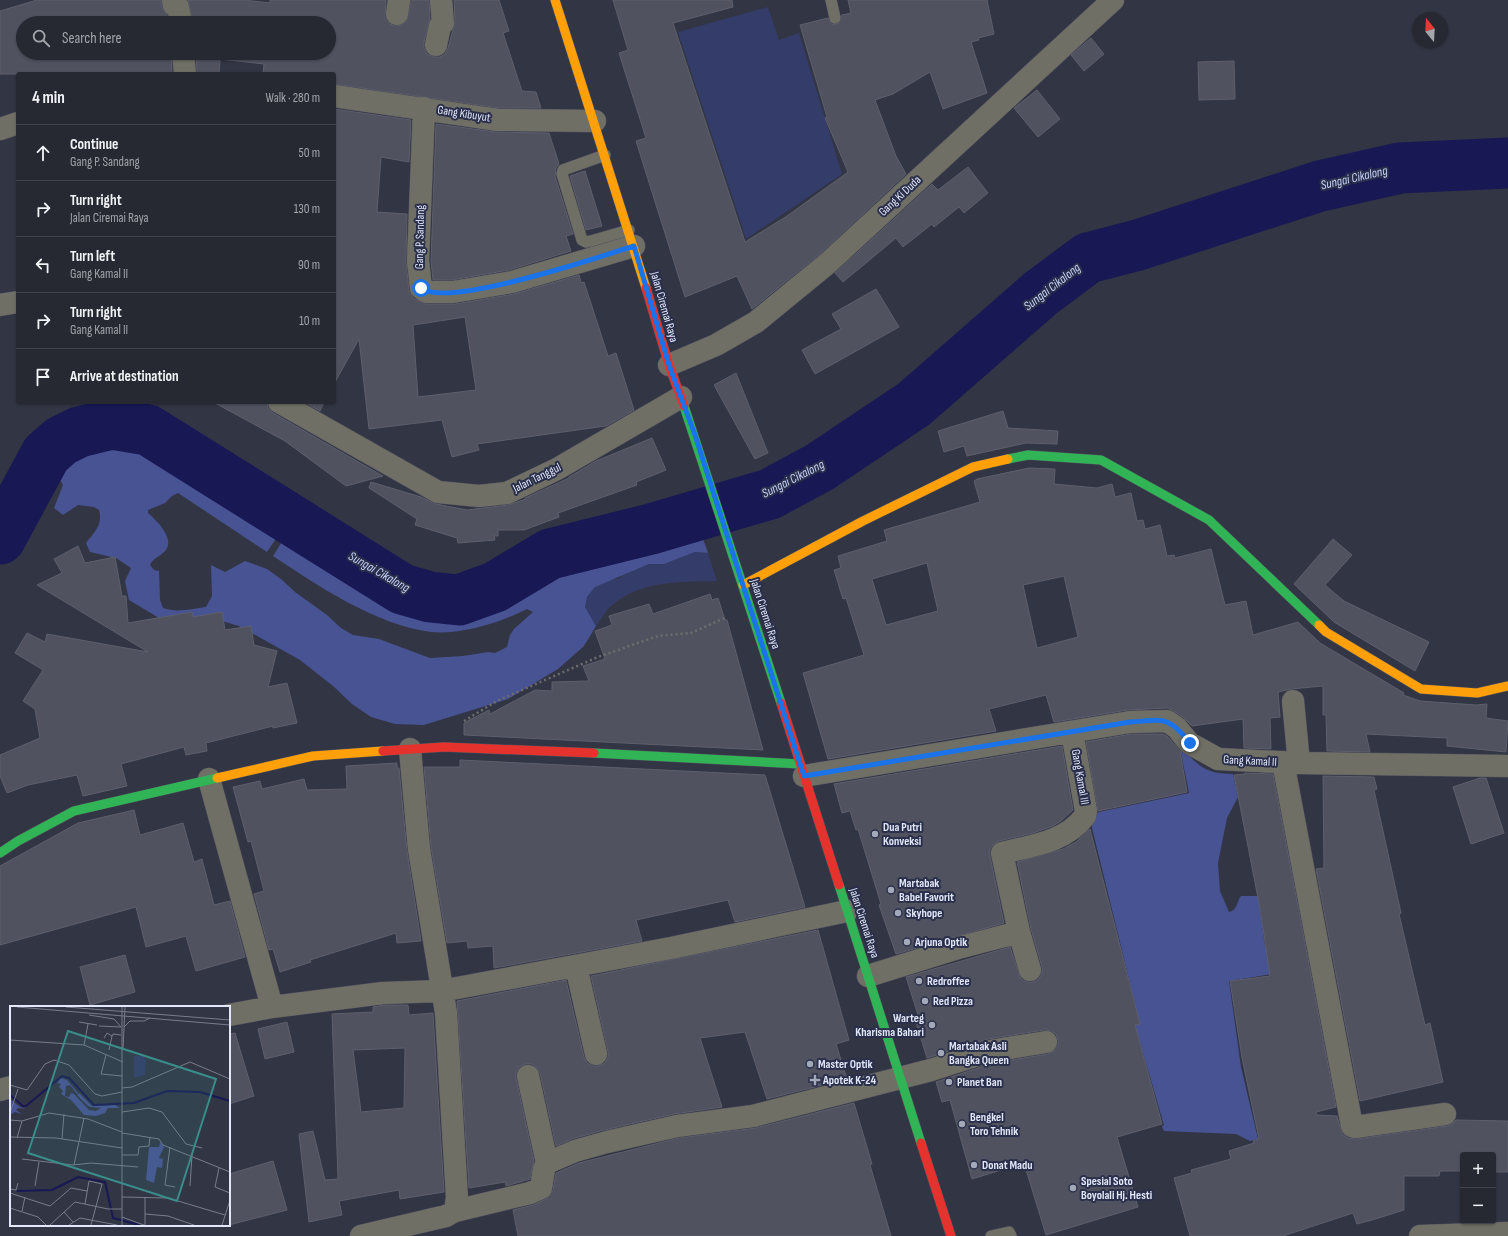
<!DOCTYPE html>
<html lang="en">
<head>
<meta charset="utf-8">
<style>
  :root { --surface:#262832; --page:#32343e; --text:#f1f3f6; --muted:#a4a6ac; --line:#42444d }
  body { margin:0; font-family:"Sofia Sans Condensed",sans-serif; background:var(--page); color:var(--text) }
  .controls { position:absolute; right:12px; bottom:12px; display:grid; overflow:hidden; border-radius:4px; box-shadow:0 1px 3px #0004 }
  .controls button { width:36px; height:36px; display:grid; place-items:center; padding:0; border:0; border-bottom:1px solid var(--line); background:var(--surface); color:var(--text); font:20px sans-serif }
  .compass { position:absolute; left:1412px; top:12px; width:36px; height:36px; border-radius:50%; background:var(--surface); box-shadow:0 1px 3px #0004; rotate:342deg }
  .stop { position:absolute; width:12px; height:12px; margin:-9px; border:3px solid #1a73e8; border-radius:50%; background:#fff }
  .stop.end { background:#1a73e8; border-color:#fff; box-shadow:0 1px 4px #0008 }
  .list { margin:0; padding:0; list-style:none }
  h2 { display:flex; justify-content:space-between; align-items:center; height:52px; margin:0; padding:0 16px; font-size:17px }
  h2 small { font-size:13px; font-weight:400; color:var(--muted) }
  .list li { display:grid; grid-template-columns:26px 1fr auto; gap:12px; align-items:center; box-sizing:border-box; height:56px; padding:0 16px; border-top:1px solid var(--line) }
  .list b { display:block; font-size:15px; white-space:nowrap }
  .list p { margin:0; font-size:13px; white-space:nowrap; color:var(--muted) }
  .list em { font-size:13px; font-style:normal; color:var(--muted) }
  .icon { flex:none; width:22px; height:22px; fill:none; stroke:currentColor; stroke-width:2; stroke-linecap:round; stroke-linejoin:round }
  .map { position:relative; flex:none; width:1508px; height:1236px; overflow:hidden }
  .search { position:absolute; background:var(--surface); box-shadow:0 1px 3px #0004; left:16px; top:16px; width:320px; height:44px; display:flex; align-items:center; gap:10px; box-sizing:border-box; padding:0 14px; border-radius:22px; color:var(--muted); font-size:15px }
  .panel { position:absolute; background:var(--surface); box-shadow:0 1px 3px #0004; left:16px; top:72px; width:320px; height:332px; border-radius:4px }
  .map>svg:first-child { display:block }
  .green { fill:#343c69 }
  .forest { fill:#485393 }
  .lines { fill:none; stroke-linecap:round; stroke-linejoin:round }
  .river { stroke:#181855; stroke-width:51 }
  .building { fill:#50535f; stroke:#5d5f6c; fill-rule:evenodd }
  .lane-casing { stroke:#50525e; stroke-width:12 }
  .street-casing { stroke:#50525e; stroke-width:23 }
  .fast-casing { stroke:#50525e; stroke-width:10 }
  .slow-casing { stroke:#50525e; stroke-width:10 }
  .jam-casing { stroke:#50525e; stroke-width:10 }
  .path { stroke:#6e6d6e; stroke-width:2.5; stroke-dasharray:2 3; stroke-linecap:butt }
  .lane { stroke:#706f66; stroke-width:11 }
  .street { stroke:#706f66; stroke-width:22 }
  .fast { stroke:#30b455; stroke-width:9 }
  .slow { stroke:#ff9f0a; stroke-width:9 }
  .jam { stroke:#e5322d; stroke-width:9 }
  .route { stroke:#1a73e8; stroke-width:5 }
  .poi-dot { fill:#a4a9b9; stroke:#2a304b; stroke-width:1.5 }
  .labels { text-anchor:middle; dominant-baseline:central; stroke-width:4; stroke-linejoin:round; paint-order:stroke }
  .street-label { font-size:12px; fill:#e2e7f9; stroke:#2a304b }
  .poi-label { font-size:12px; font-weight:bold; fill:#e2e7f9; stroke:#2a304b; text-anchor:start }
  .water-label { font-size:13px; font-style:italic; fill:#c6d1fa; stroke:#2a304b }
  .inset-river { fill:none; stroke:#181855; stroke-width:2 }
  .inset-road { fill:none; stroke:#787c8c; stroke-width:1 }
  .view { fill:#398d8a; fill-opacity:0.15; stroke:#398d8a; stroke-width:2 }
  .inset-edge { fill:none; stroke:#e2e7f9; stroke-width:2 }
</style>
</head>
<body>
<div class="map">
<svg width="1508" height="1236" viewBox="0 0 1508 1236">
  <rect width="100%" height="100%" fill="#323543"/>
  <path class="green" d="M768 7 779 40 799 33 842 174 746 239 678 32Z
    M695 552 708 553 717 581C680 582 641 580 611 606 605 611 601 620 596 626L585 607 587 597 595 587 606 581 619 578 639 567 649 564H664Z"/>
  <path class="forest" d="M92 443C113 443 129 448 148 457L279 534 267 552 178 493 172 496 165 503 148 510V513C157 521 177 540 164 552 159 557 153 558 150 565L154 570 159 571 160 600 163 608C176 613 192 609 206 607L212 596 211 565 225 572 245 561 267 569 281 579 295 592 327 615 341 628 353 635 379 639 430 658 463 656 488 652 495 653 507 647 510 635 514 629 533 612 527 609C501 622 461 635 431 632 376 625 318 586 273 556L285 537 387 599 424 617 444 621 472 619 530 583 577 563 590 556 655 536 691 529 701 533 708 553 695 552 664 564H649L595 587 587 597 585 607 596 626 584 646 558 669 508 699 424 725 395 724 371 717 352 704 333 686 300 660 239 626 212 618H159L129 600 125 581 131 568 116 558 90 552 86 543C95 532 103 524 99 510L94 507 78 505 63 515 54 508 63 485 56 473 78 451Z
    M1179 743C1196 765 1205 774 1233 774L1238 797 1227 818 1218 863 1220 891 1229 912C1238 910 1236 902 1241 896H1258L1265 946H1268L1272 974 1229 981 1241 1067 1258 1139 1250 1141 1236 1134 1164 1131 1162 1126 1164 1125 1135 1025 1140 1024 1092 828C1092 821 1092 816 1099 812L1189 793Z"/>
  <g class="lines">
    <path class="river" d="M0 539 46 454 61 441 79 432 112 424 148 430 402 589 430 597 459 600 495 587 550 554 651 529 770 494 820 467 914 404 1041 293 1088 258 1138 245 1320 186 1400 168 1508 163"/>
  </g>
  <path class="building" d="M37 0H161L162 7 167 15 168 23H23V53H171L172 74H0V11Z
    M188 0H244L270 3V0H386L385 18 390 24 396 26 402 25 407 21 411 0H429L430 19 424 42V48L427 54 434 57H440L445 54 448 48 455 22 454 0H499L509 31 503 33 522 91 536 92 541 108H499L334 84V74H263L264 64 220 59 219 74 197 73 196 53H329V23H193Z
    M613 0H732L733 7 673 23 745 242 787 216 848 172 825 118 827 117 800 25 828 18 833 25 839 23 842 15 851 13 848 0H987L994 34 978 38 979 40 971 42 987 93 943 109 930 72 893 94 875 100 896 156 906 174 820 254 752 309 737 276 685 297 636 141 646 138 619 53 628 50Z
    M1091 38 1104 54 1084 71 1071 55Z
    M1234 61 1235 99 1199 100 1198 62Z
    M1037 90 1060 119 1038 137 1014 108Z
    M334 109 411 120 409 162 381 157 377 212 407 214 406 262 409 290 413 298 426 304H455L514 294 579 275 581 283 584 282 608 356 616 353 634 410 606 426 477 444 479 450 452 457 442 420 369 429 359 339 334 384ZM465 317 476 390 418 397 413 325Z
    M436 124 496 132 549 133 559 164 556 168 555 176 573 234 566 236 571 251 509 270 452 280H433L431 261Z
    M968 167 988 193 964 213 959 207 934 227 932 224 903 247 896 238 843 282 835 273 932 184 938 190Z
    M585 171 602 226 586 230 570 176Z
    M876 289 899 327 815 374 802 350 841 329 832 314Z
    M736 373 768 453 755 459 714 385Z
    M213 402H267L268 408 273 413 383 476 346 486 285 441Z
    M304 402H324L320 411Z
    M1003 411 1008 428 1058 431 1057 444 1026 443 967 456 964 446 944 452 938 431Z
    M652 438 666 470 636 482 637 485 558 513 559 517 524 530H498V536H494L495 540 458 543 457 538 415 525 417 519 369 488 371 482 421 497 436 504 467 510 508 505 526 499 525 498 569 478V477L596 461Z
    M1029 468 1055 469 1054 484 1097 488 1112 484 1115 497 1131 493 1137 521 1143 520 1145 529 1160 525 1167 556 1174 555 1175 558 1211 549 1225 605 1246 601 1253 635 1298 622 1320 643 1404 693 1403 695 1420 701 1476 705 1487 704 1486 718 1508 721 1506 752 1447 746V738L1366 734 1370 752 1327 751 1326 715H1323V686L1291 689 1278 692 1280 717 1270 718 1271 749 1244 748 1243 719 1192 726 1184 718 1174 711 1167 708 1128 710 1054 722 1046 695 989 709 996 731 828 759 803 673 864 655 846 598 843 599 834 570 841 568 838 556 887 541 884 530 980 502 974 481 977 479ZM927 563 938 611 886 625 872 579ZM1064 576 1078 637 1037 648 1023 585Z
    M1333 539 1352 555 1325 585 1344 601 1429 642 1415 671 1334 622 1294 584Z
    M78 546 85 563 115 557 122 596H126L128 623 192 612 193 617 222 612 225 630 251 626 254 645 277 651 268 687 287 683 297 723 273 728V726L206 743 207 751 186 755 184 747 121 764 127 786 83 796 77 775 28 785 7 793 0 776V755L40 738 35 709 23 701 43 670 15 653 27 633 45 642 47 634 148 652 37 585 62 573 54 559Z
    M710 594 712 600 718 598 725 620H727L763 750 464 735V723L489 710 490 714 535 690 552 691V682L589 681 583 666 605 659 595 631 612 625 609 616 649 604 653 614Z
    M1131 734H1163L1168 737 1180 751 1187 792 1098 811 1086 742Z
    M1062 746 1073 810 1061 821 1053 826 1033 833 999 841 994 844 990 849V856L1004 923 896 954 879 905 881 904 858 829 856 830 850 811 842 813 834 784Z
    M460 760 765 775 805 907 735 922 728 900 636 920 642 941 494 968 493 946 468 948 467 941 447 943 431 847 424 767H460Z
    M397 763V768H399L407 851 421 941 397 943 396 933 310 960 311 962 280 972 273 949 269 950 254 894 264 891 251 841 248 842 233 787 260 781 262 789 304 779 307 790 347 789 346 766Z
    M1245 773 1273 774 1336 1107 1316 1112 1317 1115 1337 1116 1342 1134 1348 1138 1356 1139 1447 1126 1452 1124 1456 1120 1508 1121V1172H1493V1155H1463V1171H1440L1439 1176H1404V1210L1372 1220 1357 1224 1353 1213 1283 1236H1190L1174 1178 1192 1173 1191 1170 1231 1159 1229 1151 1254 1143 1253 1141 1259 1139 1242 1058 1230 981 1270 976 1260 908 1234 775 1245 774Z
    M1323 776 1374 777 1377 789 1374 790 1401 913 1399 914 1425 1025 1430 1023 1443 1082 1360 1101 1316 869 1324 868Z
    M1480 778H1486L1504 833 1471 844 1453 787Z
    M134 810 140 835 183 823 194 862 202 859 214 905 230 901 245 957 196 971 186 936 146 947 136 907 0 945V866L78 823Z
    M1090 829 1140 1024 1135 1025 1162 1124 1117 1137 1138 1207 1046 1235 1024 1163 972 1179 950 1100 942 1102 936 1082 993 1063 1048 1054 1054 1051 1058 1046V1040L1056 1034 1051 1031 1044 1030 988 1039 927 1058 915 1019 919 1018 906 977 1010 947 1021 979 1027 982H1033L1039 979 1042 973V967L1031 929 1017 862 1063 849 1076 842Z
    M818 930 849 1040 836 1044 847 1079 767 1099 745 1032 700 1038 722 1107 674 1114 604 1130 572 1139 556 1146 540 1073 537 1068 532 1064H525L519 1067 516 1073V1078L534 1161 530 1179 506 1186 505 1182 469 1188 457 1001 566 980 584 1057 587 1063 593 1066H598L605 1063 608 1057V1052L591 976Z
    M125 955 135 992 90 1005 80 967Z
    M384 1005H408L409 1015 433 1013 444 1192 400 1199 399 1190 339 1201 342 1215 309 1222 299 1134 313 1131 325 1180 338 1179 332 1014 373 1012V1007ZM405 1048 404 1108 361 1112 353 1050Z
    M287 1022 294 1052 265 1059 258 1029Z
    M235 1033 254 1096 229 1104V1034Z
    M854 1103 872 1164 870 1165 891 1236H518L513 1210 533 1205 546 1199 553 1190 556 1173 579 1163 679 1138 756 1128Z
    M273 1161 287 1210 229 1225V1174Z"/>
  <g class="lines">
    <defs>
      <path id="lane" d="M831 0 835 18
        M605 155 563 170 562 174 582 240 586 242 591 241 629 230
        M991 1236 1009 1232 1011 1236"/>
      <path id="street" d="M173 0 174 5 178 7 181 23
        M397 14 399 0
        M436 45 440 26 443 23 441 0
        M183 53 185 74
        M334 96 498 120 595 121
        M424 108 418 261 421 288 426 292H453L512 282 634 246
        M0 129 18 123
        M0 305 18 302
        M669 365 716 345 756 322 828 263 1113 0
        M279 402 438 492 479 496 507 493 557 469 681 397
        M1293 701 1299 763
        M410 749 419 849 446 1013 457 1198 455 1211
        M1283 762 1352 1126 1355 1127 1445 1114
        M804 776 1130 722 1167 721 1177 728 1189 743 1218 759 1299 763 1508 766
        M209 779 272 1007
        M1019 932 1030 970
        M576 966 596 1054
        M868 976 958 948 1019 932 1002 853C1031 846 1066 842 1085 816L1086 811 1072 732
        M229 1015 272 1007 383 993 441 991 671 948 847 911
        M528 1076 547 1163
        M0 1090 11 1087
        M361 1236 446 1216 455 1211 530 1193 541 1188 544 1169 547 1163 575 1151 607 1142 677 1126 753 1116 931 1070 990 1051 1046 1042
        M1420 1236 1508 1233"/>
      <path id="fast" d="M684 406 781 703
        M1008 459 1028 455 1101 460 1209 520 1319 625
        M594 753 800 764
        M0 853 18 841 74 811 217 778
        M839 885 921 1143"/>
      <path id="slow" d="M555 0 646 288
        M743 585 863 521 973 467 1008 459
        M1319 625 1326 632 1421 689 1477 693 1508 686
        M217 778 313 756 383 751"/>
      <path id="jam" d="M646 288 669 365 684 406
        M781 703 839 885
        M383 751 444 747 594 753
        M921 1143 951 1236"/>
    </defs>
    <use href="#lane" class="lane-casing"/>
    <use href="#street" class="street-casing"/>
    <use href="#fast" class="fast-casing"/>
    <use href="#slow" class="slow-casing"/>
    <use href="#jam" class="jam-casing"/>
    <path class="path" d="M464 721 497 701 598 657 658 636 691 633 727 617"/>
    <use href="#lane" class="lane"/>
    <use href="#street" class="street"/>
    <use href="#fast" class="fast"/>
    <use href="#slow" class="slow"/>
    <use href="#jam" class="jam"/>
  </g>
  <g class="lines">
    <path class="route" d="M421 288C446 309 599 257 634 246L669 365 695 435 804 776 1130 722C1163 720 1168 715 1190 743"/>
  </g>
  <g class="poi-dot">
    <circle cx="875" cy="834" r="4"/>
    <circle cx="891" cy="890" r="4"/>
    <circle cx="898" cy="913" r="4"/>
    <circle cx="907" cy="942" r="4"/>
    <circle cx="919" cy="981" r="4"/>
    <circle cx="925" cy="1001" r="4"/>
    <circle cx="932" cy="1025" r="4"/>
    <circle cx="941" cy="1053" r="4"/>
    <circle cx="810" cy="1064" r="4"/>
    <path d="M813 1074h4v4h4v4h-4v4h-4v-4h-4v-4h4z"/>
    <circle cx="949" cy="1082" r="4"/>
    <circle cx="962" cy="1124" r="4"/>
    <circle cx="974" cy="1165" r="4"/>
    <circle cx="1073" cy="1188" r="4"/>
  </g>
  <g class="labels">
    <g class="street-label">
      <text transform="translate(464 114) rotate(9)">Gang Kibuyut</text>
      <text transform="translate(900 196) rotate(-43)">Gang Ki Duda</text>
      <text transform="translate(420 237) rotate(-89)">Gang P. Sandang</text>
      <text transform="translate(664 307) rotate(74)">Jalan Ciremai Raya</text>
      <text transform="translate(537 478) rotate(-26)">Jalan Tanggul</text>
      <text transform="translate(765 614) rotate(72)">Jalan Ciremai Raya</text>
      <text transform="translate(1250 761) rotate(3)">Gang Kamal II</text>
      <text transform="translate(1080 777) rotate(80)">Gang Kamal III</text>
      <text transform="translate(864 923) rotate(72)">Jalan Ciremai Raya</text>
    </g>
    <g class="poi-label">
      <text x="883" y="827">Dua Putri<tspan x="883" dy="14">Konveksi</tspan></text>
      <text x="899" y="883">Martabak<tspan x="899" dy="14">Babel Favorit</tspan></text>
      <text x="906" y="913">Skyhope</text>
      <text x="915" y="942">Arjuna Optik</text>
      <text x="927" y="981">Redroffee</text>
      <text x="933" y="1001">Red Pizza</text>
      <text x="924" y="1018" text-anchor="end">Warteg<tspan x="924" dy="14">Kharisma Bahari</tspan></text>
      <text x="949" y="1046">Martabak Asli<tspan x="949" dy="14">Bangka Queen</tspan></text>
      <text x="818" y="1064">Master Optik</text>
      <text x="823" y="1080">Apotek K-24</text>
      <text x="957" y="1082">Planet Ban</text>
      <text x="970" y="1117">Bengkel<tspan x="970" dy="14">Toro Tehnik</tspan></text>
      <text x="982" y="1165">Donat Madu</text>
      <text x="1081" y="1181">Spesial Soto<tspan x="1081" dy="14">Boyolali Hj. Hesti</tspan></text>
    </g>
    <g class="water-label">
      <text transform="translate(1354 178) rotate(-13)">Sungai Cikalong</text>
      <text transform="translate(1052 287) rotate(-38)">Sungai Cikalong</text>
      <text transform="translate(793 479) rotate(-27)">Sungai Cikalong</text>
      <text transform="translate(379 572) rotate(30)">Sungai Cikalong</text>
    </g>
  </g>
  <g transform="translate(10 1006)">
    <rect width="220" height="220" fill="#323543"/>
    <path d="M124 50H133L136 54 135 69 124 72Z" fill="#343c69"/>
    <path d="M51 72 57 74 68 87 67 88 60 79 56 80 55 90 59 91 61 87 64 88 79 104 86 105 91 102 81 101 78 100 67 89 69 87 82 100 105 99 110 102H98L95 107 86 110 74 109 61 94 51 88 53 85 49 81 51 78 47 77ZM0 93 10 101 16 103 8 102 6 104 12 108 5 106 0 109ZM150 136 154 141 149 152 153 153 152 162 147 161 144 177 136 174 139 141H149Z" fill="#485393"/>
    <path class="inset-river" d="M0 89 13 100H16L52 70 59 72 84 99 124 97 157 85 190 86 220 95M7 185 42 184 68 171 95 176 103 212 129 219"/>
    <path class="inset-road" d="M7 1 220 19M56 1 220 14M112 1V219M79 9 104 13 111 21M69 16 87 19M89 20 111 21M114 21 120 15H134L140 12M94 32 97 27 102 30 103 28 111 29M0 34 74 39 113 56M74 39 78 18M113 43 115 1M99 44 102 30M96 49 91 68 112 70M0 79 17 84 35 58 44 54 59 59 85 88 92 90 112 86M112 82 122 81 180 56 220 73M112 106 139 102 152 106 176 138 192 142M0 107 8 83M0 114 12 115M112 127 149 133 153 139 220 166M0 131 46 132 112 142M7 132 12 115 39 107 78 113 112 126M52 133 54 108M160 141 155 179 165 181M112 149H128L129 141 139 140 140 131M12 153 63 159 81 157 128 161M64 159 74 112M209 162 205 181 220 187M25 180 29 156M180 180 182 149M0 183 6 184 8 177M0 187 40 200 61 182 77 185M112 191 158 192 215 209M135 191V219M75 198 79 175 92 178 81 219M0 202 28 211 36 219M12 205 15 191M54 206 63 216M135 208 158 210 184 219M112 211 134 219M40 219 65 196 98 203H112M59 219 70 212 107 219M212 219 220 194"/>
    <path class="view" d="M58 25 206 73 167 195 18 147Z"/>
    <rect width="220" height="220" class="inset-edge"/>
  </g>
</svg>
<div class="controls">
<button>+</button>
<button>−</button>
</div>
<svg class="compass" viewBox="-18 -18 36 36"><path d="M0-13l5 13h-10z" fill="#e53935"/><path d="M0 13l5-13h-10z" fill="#a4a6ac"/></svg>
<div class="stop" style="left:421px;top:288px"></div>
<div class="stop end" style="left:1190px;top:743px"></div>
<div class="search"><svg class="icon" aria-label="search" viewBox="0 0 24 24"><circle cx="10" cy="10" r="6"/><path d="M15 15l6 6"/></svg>Search here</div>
<section class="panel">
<h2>4 min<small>Walk · 280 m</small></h2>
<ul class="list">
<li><svg class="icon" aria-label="ahead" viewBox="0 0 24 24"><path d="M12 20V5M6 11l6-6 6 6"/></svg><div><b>Continue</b><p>Gang P. Sandang</p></div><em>50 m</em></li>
<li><svg class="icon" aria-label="right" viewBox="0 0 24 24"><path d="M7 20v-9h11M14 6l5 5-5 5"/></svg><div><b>Turn right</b><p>Jalan Ciremai Raya</p></div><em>130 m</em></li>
<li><svg class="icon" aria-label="left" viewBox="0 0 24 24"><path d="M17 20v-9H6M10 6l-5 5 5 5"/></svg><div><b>Turn left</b><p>Gang Kamal II</p></div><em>90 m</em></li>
<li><svg class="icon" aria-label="right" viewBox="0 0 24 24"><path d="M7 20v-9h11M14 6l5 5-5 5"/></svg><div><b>Turn right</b><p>Gang Kamal II</p></div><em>10 m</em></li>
<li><svg class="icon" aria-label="arrive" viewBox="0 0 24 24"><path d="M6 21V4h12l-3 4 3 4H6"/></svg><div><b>Arrive at destination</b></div></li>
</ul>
</section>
</div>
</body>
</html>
